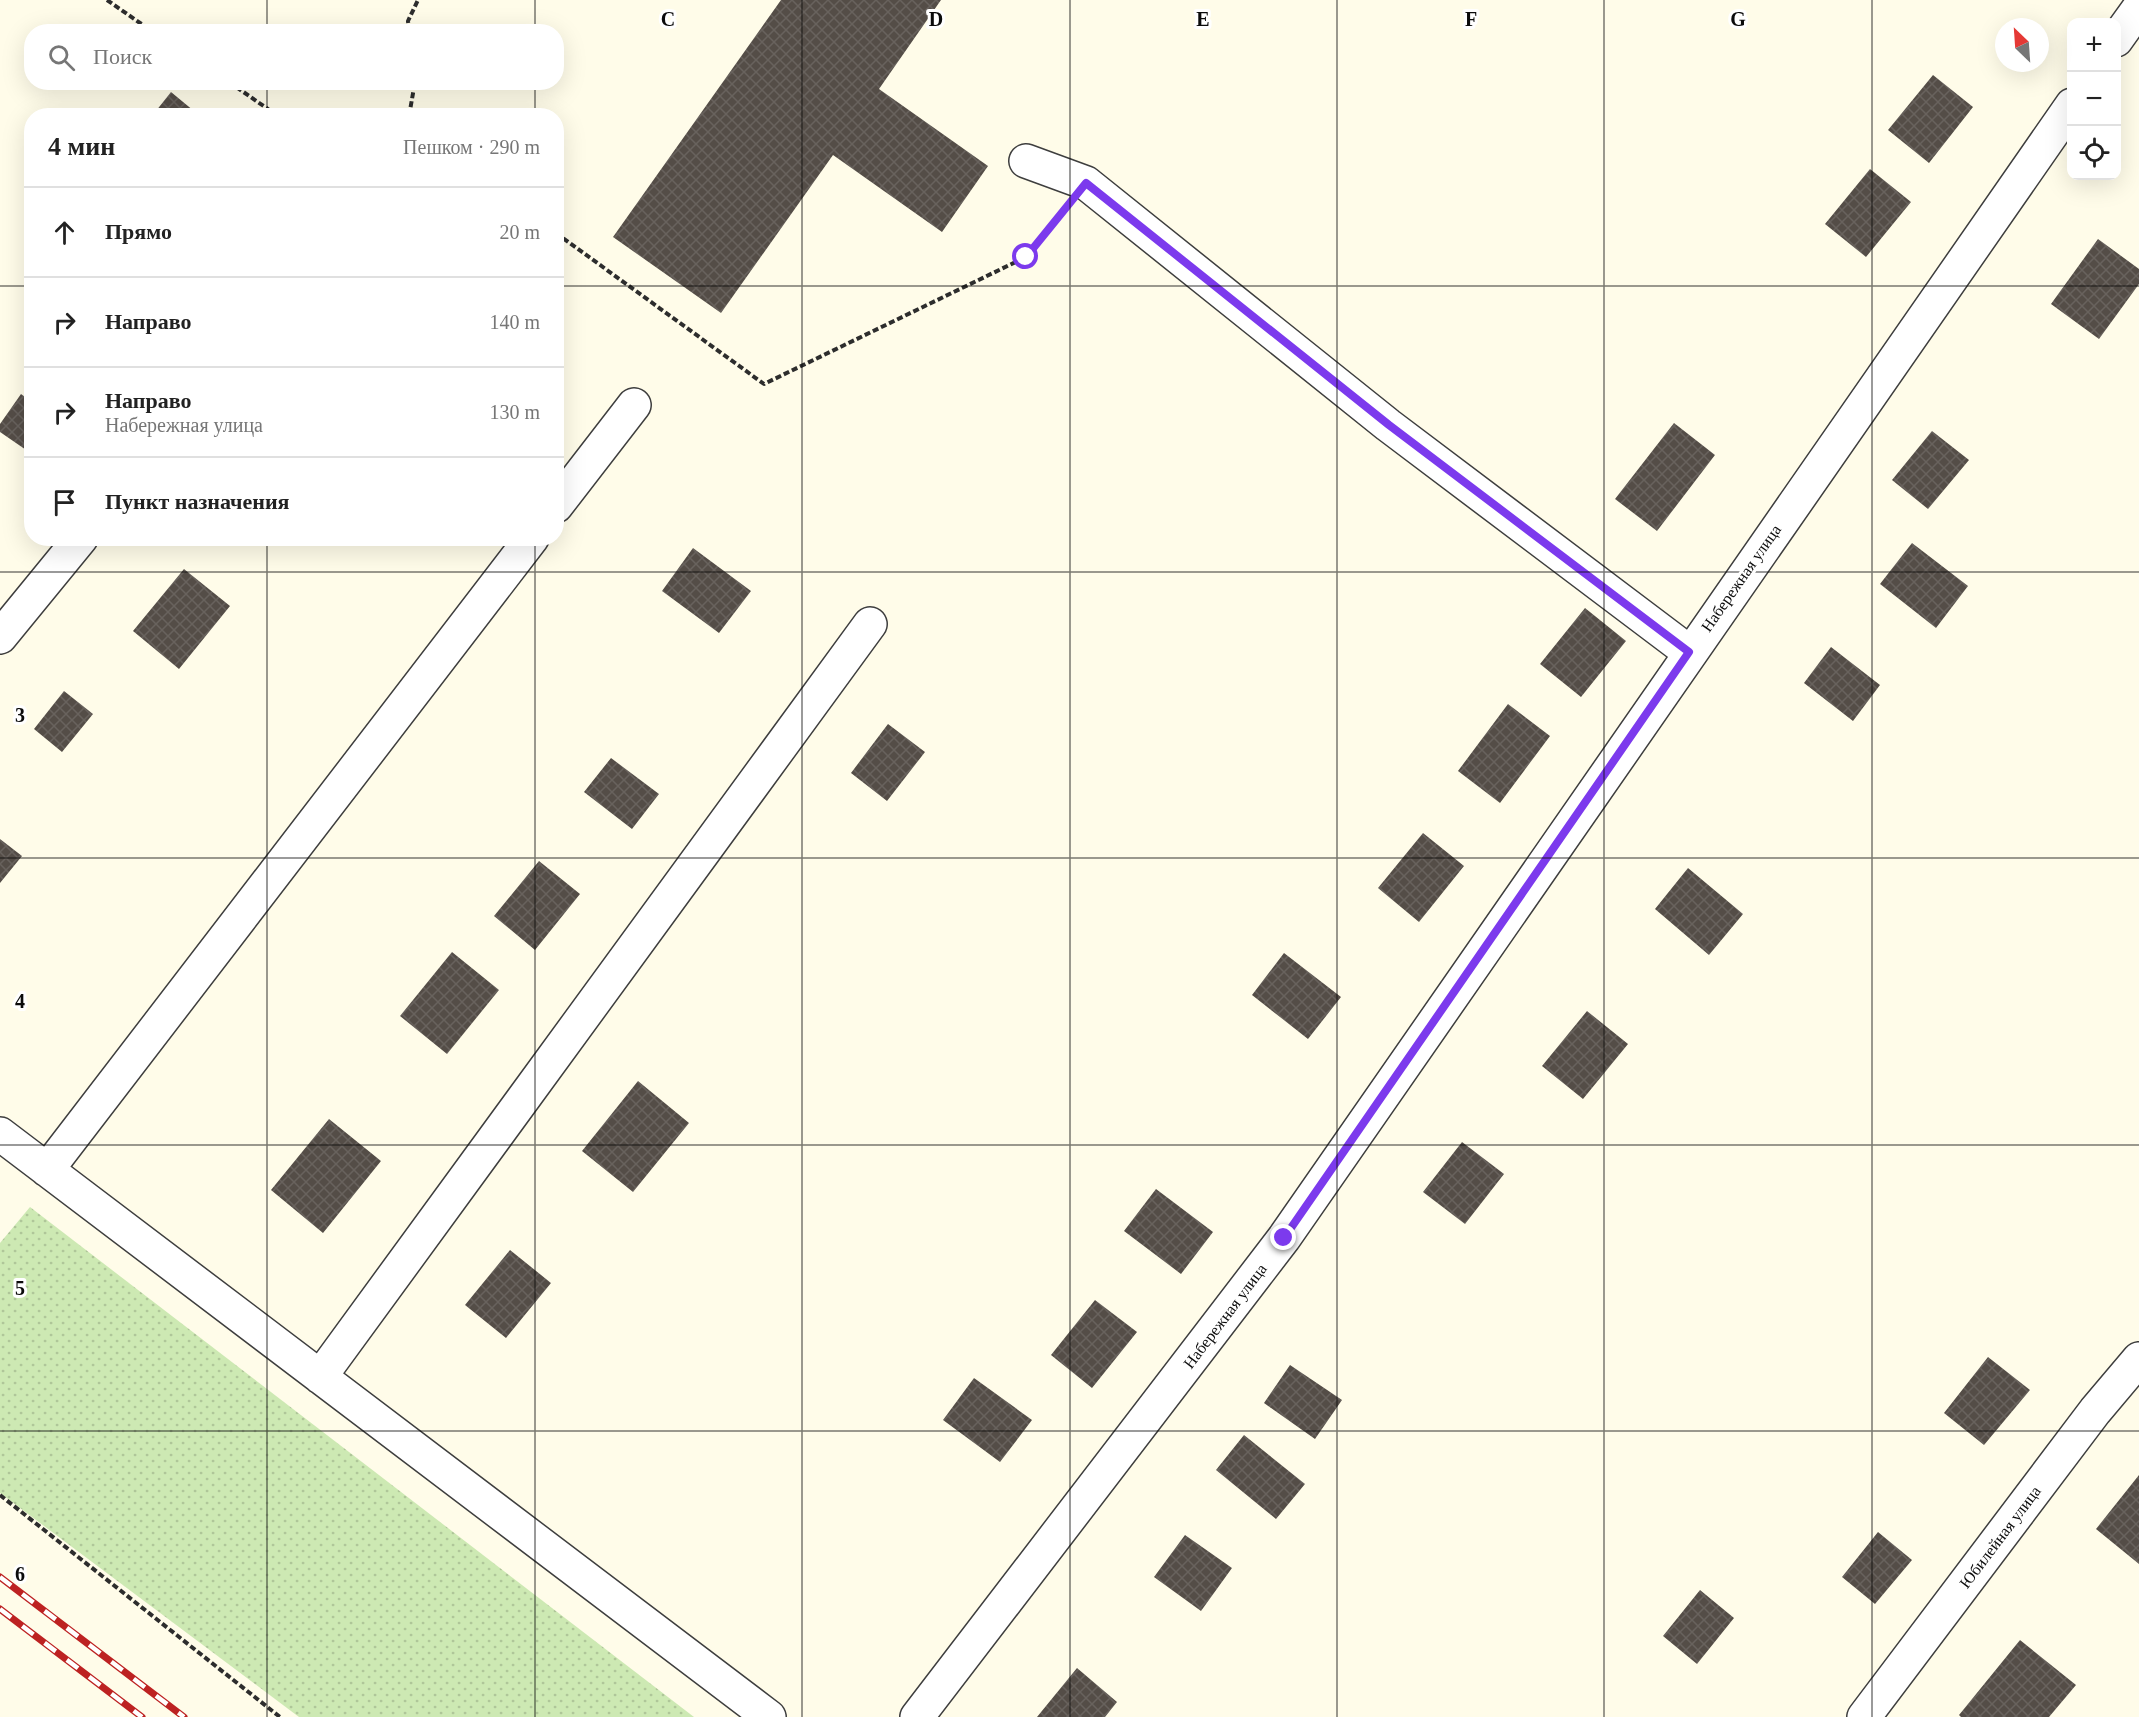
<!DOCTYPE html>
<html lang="ru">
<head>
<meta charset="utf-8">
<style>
  :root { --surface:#fff; --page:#f2f2f2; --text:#222; --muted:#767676; --line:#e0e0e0 }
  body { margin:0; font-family:"Times New Roman",serif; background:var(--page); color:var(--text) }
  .controls { position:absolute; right:18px; top:18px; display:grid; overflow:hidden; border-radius:12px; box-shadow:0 6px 24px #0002 }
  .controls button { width:54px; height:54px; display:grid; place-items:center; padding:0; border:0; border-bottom:2px solid var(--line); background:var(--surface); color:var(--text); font:30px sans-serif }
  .compass { position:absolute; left:1995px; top:18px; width:54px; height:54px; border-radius:50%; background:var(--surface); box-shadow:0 6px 24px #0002; rotate:335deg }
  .stop { position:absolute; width:18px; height:18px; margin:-14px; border:4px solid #7c3aed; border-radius:50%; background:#fff }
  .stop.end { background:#7c3aed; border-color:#fff; box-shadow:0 2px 6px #0008 }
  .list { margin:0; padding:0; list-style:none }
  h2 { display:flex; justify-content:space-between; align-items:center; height:78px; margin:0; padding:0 24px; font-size:26px }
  h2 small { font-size:20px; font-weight:400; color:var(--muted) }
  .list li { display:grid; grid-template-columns:39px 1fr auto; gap:18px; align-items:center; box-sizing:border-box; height:90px; padding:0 24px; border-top:2px solid var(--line) }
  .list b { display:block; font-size:22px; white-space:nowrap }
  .list p { margin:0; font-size:20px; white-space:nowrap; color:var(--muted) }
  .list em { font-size:20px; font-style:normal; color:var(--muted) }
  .icon { flex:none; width:33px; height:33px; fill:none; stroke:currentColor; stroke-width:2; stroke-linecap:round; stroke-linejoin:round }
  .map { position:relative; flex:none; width:2139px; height:1717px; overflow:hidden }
  .search { position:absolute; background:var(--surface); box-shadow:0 6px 24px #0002; left:24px; top:24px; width:540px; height:66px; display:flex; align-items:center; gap:15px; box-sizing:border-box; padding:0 21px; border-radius:24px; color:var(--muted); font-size:22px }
  .panel { position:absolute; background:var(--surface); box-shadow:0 6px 24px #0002; left:24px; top:108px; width:540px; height:438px; border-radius:24px }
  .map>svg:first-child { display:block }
  .garden { fill:url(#garden-dots) }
  .building { fill:url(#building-cross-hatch) }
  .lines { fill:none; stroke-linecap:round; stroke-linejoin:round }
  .minor-casing { stroke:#3e3e3e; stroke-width:36 }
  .path { stroke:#2d2d2d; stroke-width:4; stroke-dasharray:6 3; stroke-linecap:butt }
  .minor { stroke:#fff; stroke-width:33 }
  .rail-casing { stroke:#bd2222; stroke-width:7 }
  .rail { stroke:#fff; stroke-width:4.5; stroke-dasharray:14; stroke-linecap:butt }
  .route { stroke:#7c3aed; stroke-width:8 }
  .grid { fill:none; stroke:#0b0b0b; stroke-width:1.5; stroke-opacity:0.55 }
  .labels { text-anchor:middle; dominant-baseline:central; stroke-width:6; stroke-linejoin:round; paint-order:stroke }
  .street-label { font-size:16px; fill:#0b0b0b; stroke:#fff }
  .grid-label { font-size:20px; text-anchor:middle; font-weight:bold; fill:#0b0b0b; stroke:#fff; stroke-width:6; stroke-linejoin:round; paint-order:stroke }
</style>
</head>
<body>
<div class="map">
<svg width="2139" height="1717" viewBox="0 0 2139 1717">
  <defs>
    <pattern id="garden-dots" width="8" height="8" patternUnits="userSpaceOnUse" patternTransform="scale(1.5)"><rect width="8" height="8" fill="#cde9b3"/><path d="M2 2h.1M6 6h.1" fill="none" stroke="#afc699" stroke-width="1.8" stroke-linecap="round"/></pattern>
    <pattern id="building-cross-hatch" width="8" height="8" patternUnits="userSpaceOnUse" patternTransform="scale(1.5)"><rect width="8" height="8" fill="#544d47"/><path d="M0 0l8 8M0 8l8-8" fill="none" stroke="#68625d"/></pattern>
  </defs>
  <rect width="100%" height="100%" fill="#fffce9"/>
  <path class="garden" d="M30 1207 694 1717H299L0 1493V1243Z"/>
  <path class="building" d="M781 0H941L879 89 988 166 942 232 833 155 721 313 613 237Z
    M1933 75 1973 107 1929 163 1888 130Z
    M171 92 200 116H152Z
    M1870 169 1911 202 1866 257 1825 224Z
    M2098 239 2139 269V284L2099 339 2051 304Z
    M21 394 32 402V454L0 432V424Z
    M1674 423 1715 455 1657 531 1615 499Z
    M1932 431 1969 460 1928 509 1892 480Z
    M1912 543 1968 586 1936 628 1880 584Z
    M693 548 751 591 719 633 662 591Z
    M184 569 230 606 179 669 133 631Z
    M1585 608 1626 641 1581 697 1540 664Z
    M1831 647 1880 685 1853 721 1804 683Z
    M64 691 93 714 62 752 34 729Z
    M1508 704 1550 736 1500 803 1458 771Z
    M888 724 925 752 887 801 851 773Z
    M611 758 659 794 632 829 584 792Z
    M1423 833 1464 866 1419 922 1378 888Z
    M0 839 22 856 0 883Z
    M539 861 580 894 535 950 494 916Z
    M1688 868 1743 914 1709 955 1655 909Z
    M452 952 499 990 447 1054 400 1016Z
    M1284 953 1341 997 1308 1039 1252 995Z
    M1587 1011 1628 1044 1583 1099 1542 1066Z
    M638 1081 689 1123 633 1192 582 1151Z
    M329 1119 381 1161 323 1233 271 1190Z
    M1462 1142 1504 1174 1465 1224 1423 1192Z
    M1156 1189 1213 1232 1181 1274 1124 1231Z
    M510 1250 551 1283 506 1338 465 1305Z
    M1095 1300 1137 1332 1092 1388 1051 1355Z
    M1988 1357 2030 1390 1984 1445 1944 1413Z
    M1290 1365 1342 1400 1315 1439 1264 1403Z
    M974 1378 1032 1420 1000 1462 943 1420Z
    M1244 1435 1305 1484 1276 1519 1216 1470Z
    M2139 1475V1564L2096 1529Z
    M1878 1532 1912 1560 1875 1604 1842 1577Z
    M1185 1535 1232 1568 1201 1611 1154 1577Z
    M1700 1590 1734 1618 1697 1664 1663 1636Z
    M2020 1640 2076 1685 2049 1717H1961L1959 1715Z
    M1077 1668 1117 1702 1105 1717H1037Z"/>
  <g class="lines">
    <defs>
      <path id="minor" d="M2116 40 2139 8
        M1026 161 1086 183 1388 425 1689 652
        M556 506 634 405
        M0 637 81 538
        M0 1134 769 1717
        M47 1170 532 538
        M320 1377 870 624
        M917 1717 1284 1238 2072 105
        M1864 1717 2095 1411 2139 1359"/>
    </defs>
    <use href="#minor" class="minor-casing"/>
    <path class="path" d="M107 0 153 32
      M409 32 408 21 418 0
      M229 82 278 116
      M409 116 415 82
      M556 233 764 384 1026 257 1063 212
      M0 1495 280 1717"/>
    <use href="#minor" class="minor"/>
    <defs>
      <path id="rail" d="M0 1577 184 1717
        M0 1609 142 1717"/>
    </defs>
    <use href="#rail" class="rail-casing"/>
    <use href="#rail" class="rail"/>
  </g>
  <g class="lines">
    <path class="route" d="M1026 257 1086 183 1389 425 1689 652 1284 1238"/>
  </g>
  <path class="grid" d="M267 0V32M535 0V32M802 0V1717M1070 0V1717M1337 0V1717M1604 0V1717M1872 0V1717M267 82V116M535 82V116M0 286H32M556 286H2139M267 538V1717M535 538V1717M0 572H2139M0 858H2139M0 1145H2139M0 1431H2139"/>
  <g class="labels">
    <g class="street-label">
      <text transform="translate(1741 578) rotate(-55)">Набережная улица</text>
      <text transform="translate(1225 1316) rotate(-53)">Набережная улица</text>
      <text transform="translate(2000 1537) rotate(-53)">Юбилейная улица</text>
    </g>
  </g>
  <g class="grid-label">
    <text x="668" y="26">C</text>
    <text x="936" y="26">D</text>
    <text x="1203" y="26">E</text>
    <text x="1471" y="26">F</text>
    <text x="1738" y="26">G</text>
    <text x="20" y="722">3</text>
    <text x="20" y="1008">4</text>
    <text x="20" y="1295">5</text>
    <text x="20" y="1581">6</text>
  </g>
</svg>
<div class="controls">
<button>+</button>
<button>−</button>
<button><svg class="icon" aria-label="locate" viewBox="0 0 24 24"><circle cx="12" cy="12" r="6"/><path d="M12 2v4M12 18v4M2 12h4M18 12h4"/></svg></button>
</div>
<svg class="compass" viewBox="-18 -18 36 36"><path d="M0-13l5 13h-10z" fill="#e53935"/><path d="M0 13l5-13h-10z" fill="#767676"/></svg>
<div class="stop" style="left:1026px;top:257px"></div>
<div class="stop end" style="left:1284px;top:1238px"></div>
<div class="search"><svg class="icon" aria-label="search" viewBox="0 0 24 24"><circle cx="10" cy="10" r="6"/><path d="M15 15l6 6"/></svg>Поиск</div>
<section class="panel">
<h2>4 мин<small>Пешком · 290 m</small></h2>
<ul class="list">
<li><svg class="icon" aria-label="ahead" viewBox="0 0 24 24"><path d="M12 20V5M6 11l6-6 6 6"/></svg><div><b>Прямо</b></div><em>20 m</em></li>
<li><svg class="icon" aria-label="right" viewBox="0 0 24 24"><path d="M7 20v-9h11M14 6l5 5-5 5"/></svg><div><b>Направо</b></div><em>140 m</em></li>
<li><svg class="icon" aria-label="right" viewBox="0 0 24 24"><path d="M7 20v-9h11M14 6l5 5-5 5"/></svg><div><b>Направо</b><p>Набережная улица</p></div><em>130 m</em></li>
<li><svg class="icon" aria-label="arrive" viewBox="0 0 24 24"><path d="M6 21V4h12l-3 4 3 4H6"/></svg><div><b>Пункт назначения</b></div></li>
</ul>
</section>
</div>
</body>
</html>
